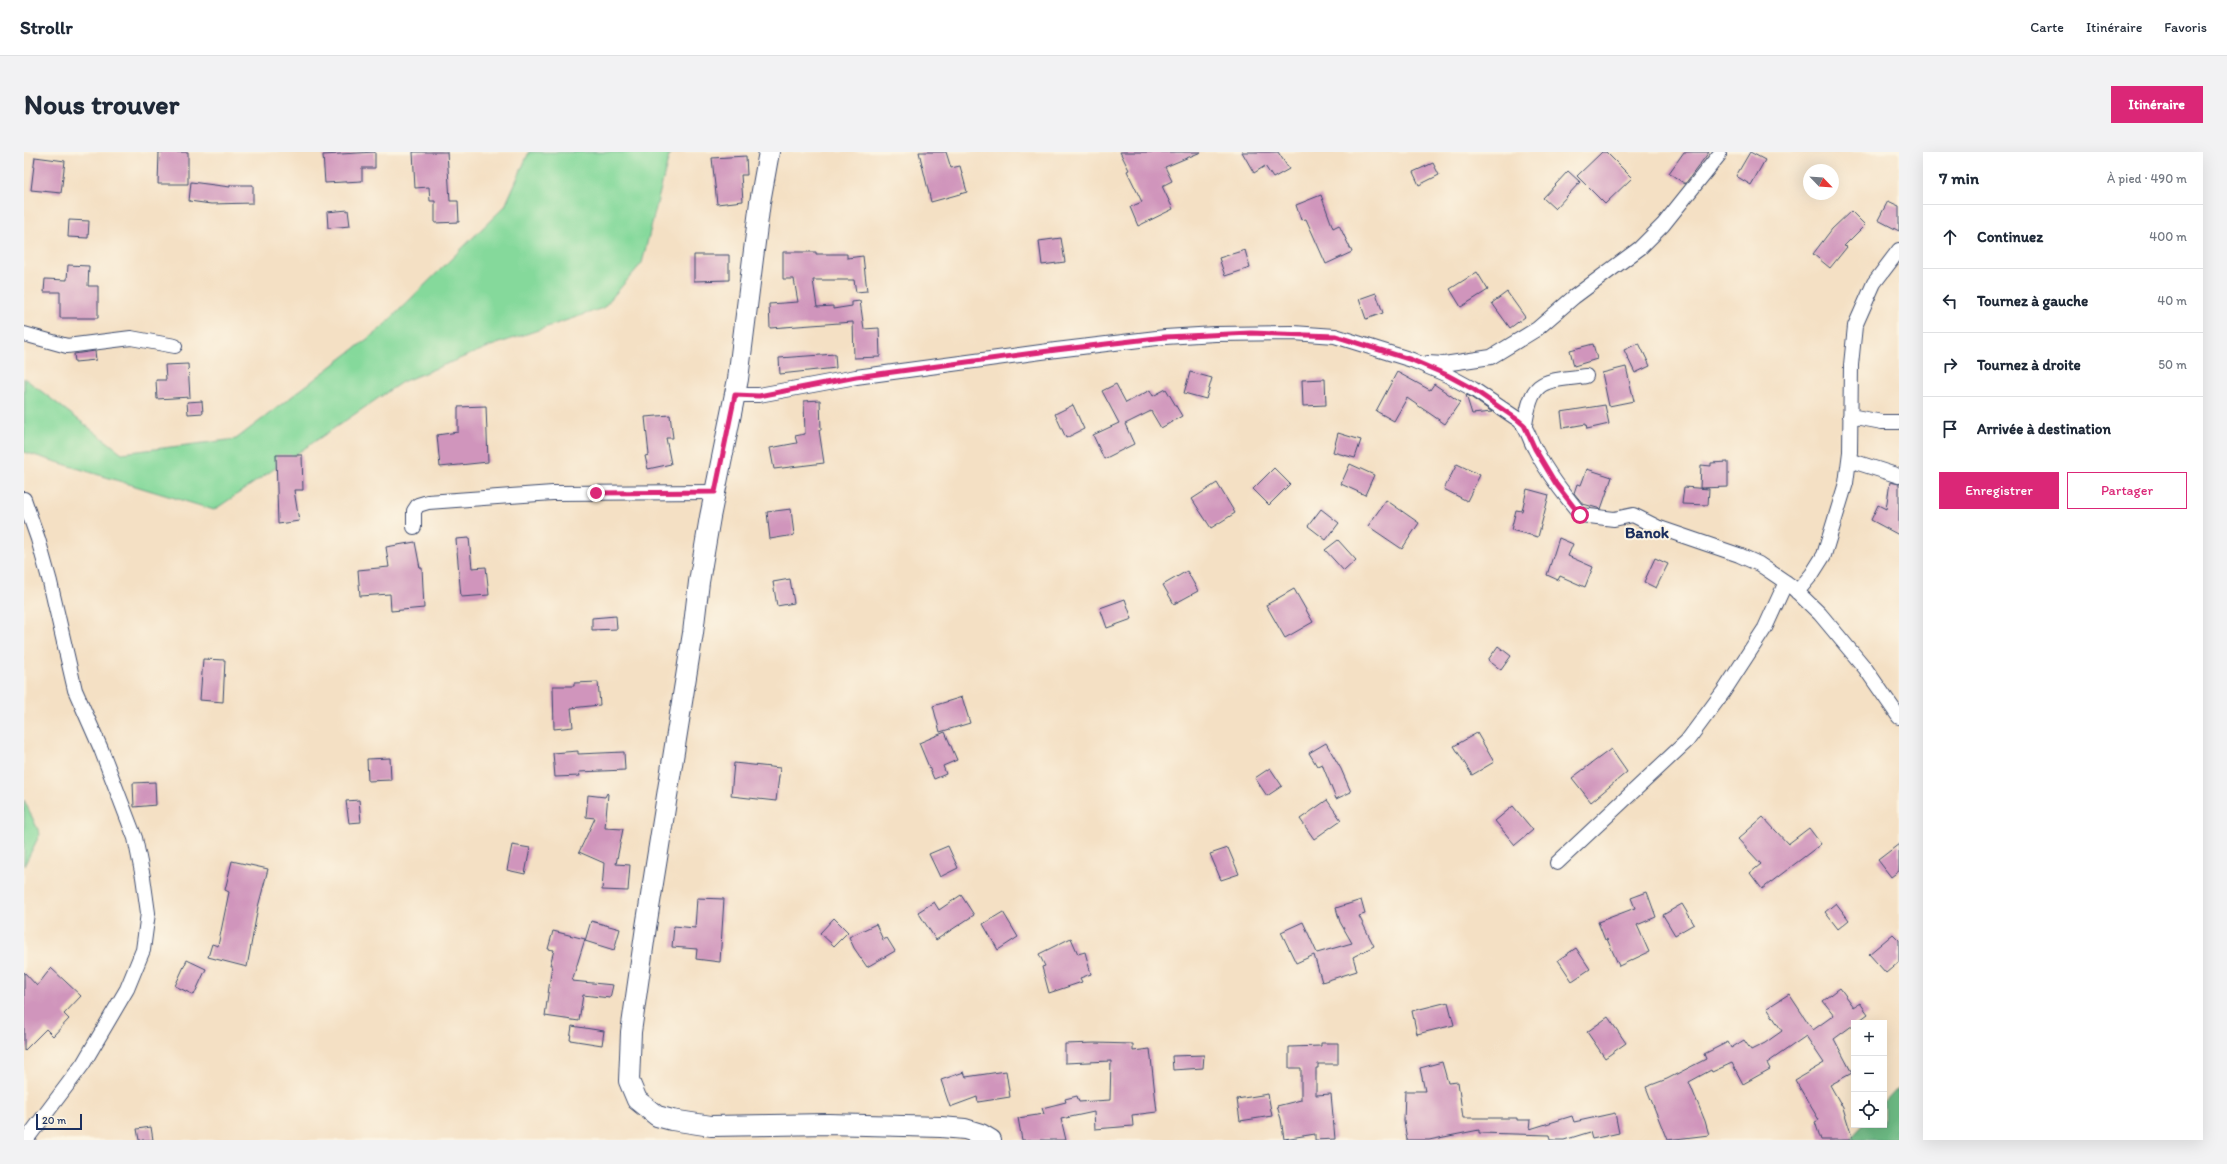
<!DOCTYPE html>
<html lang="fr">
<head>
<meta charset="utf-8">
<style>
  :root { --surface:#fff; --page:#f2f2f3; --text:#1f2937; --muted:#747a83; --line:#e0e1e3; --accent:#db2777 }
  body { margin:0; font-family:Itim,sans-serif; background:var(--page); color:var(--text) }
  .controls { position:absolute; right:12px; bottom:12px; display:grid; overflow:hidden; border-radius:0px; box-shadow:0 4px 16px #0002 }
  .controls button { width:36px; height:36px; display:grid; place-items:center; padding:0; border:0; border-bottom:1px solid var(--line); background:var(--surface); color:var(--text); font:20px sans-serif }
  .compass { position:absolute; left:1779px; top:12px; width:36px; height:36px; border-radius:50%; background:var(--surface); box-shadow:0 4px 16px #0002; rotate:115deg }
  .scale { position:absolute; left:12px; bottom:10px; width:46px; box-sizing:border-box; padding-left:4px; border:2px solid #1b2f5e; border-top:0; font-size:11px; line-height:14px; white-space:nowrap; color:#1b2f5e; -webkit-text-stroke:3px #fcf5e5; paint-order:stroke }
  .stop { position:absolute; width:12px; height:12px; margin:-9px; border:3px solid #db2777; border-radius:50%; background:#fff }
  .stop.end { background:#db2777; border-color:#fff; box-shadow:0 1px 4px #0008 }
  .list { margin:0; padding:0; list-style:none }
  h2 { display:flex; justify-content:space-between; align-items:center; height:52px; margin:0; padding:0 16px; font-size:17px }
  h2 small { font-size:13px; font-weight:400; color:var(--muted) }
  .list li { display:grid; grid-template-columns:26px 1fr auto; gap:12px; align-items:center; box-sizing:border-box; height:64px; padding:0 16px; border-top:1px solid var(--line) }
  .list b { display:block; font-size:15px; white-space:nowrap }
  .list em { font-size:13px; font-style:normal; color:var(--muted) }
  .actions { display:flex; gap:8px; padding:12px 16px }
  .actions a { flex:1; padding:9px 0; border:1px solid var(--accent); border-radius:0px; text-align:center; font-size:14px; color:var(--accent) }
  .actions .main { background:var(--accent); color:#fff }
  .icon { flex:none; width:22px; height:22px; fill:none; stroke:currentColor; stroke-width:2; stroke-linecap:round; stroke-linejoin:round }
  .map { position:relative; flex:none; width:1875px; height:988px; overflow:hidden; border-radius:0px }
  header { display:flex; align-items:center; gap:24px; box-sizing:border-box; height:56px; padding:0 20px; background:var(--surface); border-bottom:1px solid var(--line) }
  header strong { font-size:19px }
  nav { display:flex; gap:22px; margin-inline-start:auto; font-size:14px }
  .intro { display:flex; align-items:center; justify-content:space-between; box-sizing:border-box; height:96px; padding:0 24px }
  h1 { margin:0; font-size:28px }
  .button { padding:10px 18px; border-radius:0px; background:var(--accent); color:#fff; font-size:14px; font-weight:700 }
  main { display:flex; gap:24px; padding:0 24px }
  aside { flex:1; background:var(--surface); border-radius:0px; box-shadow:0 4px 16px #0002 }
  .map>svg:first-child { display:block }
  .green { fill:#85d99b; stroke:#50847c }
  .forest { fill:#6cb983; stroke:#447470 }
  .building { fill:#d095bc }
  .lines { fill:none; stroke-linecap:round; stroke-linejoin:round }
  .street-casing { stroke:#3c4a6d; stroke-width:16 }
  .secondary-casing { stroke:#3c4a6d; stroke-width:22 }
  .street { stroke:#fff; stroke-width:14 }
  .secondary { stroke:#fff; stroke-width:20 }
  .route { stroke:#db2777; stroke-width:5 }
  .labels { text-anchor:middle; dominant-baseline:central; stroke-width:4; stroke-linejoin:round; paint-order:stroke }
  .quarter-label { font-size:16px; font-weight:bold; fill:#1b2f5e; stroke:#fcf5e5 }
</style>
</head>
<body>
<header>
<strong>Strollr</strong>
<nav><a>Carte</a><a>Itinéraire</a><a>Favoris</a></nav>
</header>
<div class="intro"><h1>Nous trouver</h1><a class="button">Itinéraire</a></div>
<main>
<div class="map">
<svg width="1875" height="988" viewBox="0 0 1875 988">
  <rect width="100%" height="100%" fill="#fcf5e5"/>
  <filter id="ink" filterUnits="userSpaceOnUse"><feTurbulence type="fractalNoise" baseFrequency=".025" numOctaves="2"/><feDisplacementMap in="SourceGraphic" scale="8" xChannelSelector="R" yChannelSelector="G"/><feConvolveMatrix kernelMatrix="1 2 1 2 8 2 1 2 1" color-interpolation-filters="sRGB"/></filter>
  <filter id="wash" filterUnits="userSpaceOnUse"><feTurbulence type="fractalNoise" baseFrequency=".012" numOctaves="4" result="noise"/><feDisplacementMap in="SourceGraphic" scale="16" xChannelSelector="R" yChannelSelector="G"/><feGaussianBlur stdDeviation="0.9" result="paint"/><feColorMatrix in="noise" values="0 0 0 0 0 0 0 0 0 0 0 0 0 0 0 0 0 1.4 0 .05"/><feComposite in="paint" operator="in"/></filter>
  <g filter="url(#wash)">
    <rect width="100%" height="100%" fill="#f4e0c4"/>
    <path class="green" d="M505 0H646L618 111 579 156 467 194 378 230 190 358 0 300V226L98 301 212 287 355 178 481 54Z
      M0 648 16 682 0 714Z"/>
    <path class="forest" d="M1875 935V988H1825L1839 973H1860V951Z"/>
    <g id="blocks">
      <path class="building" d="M135 0H164V32H134Z
        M351 0V16H338V29L301 31 299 3Z
        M389 0H423L426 49H434L435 70 411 71V49H406L405 35 391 36Z
        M895 0H922L927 16 936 14 943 40 907 50Z
        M1096 0H1177L1141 15 1148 29 1138 34 1149 57 1114 74 1106 55 1118 50 1103 19 1105 18Z
        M1218 0H1254L1265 17 1249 26 1241 14 1230 21Z
        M1578 0H1582L1608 26 1581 52 1553 24Z
        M1660 0H1685L1661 32 1645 21Z
        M1726 0 1741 8 1727 33 1712 24Z
        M722 4 723 23H717L719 49 693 52 688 6Z
        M11 5 41 9 37 41 7 38Z
        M1409 11 1415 23 1395 33 1389 20Z
        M1544 19 1556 30 1531 57 1519 46Z
        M167 30 206 35V33H229V51L187 52 165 49Z
        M1297 43 1309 76 1315 73 1328 100 1302 112 1282 67 1277 68 1272 53Z
        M1864 49 1875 54V79L1854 68Z
        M324 58 326 74 304 76 303 60Z
        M1827 59 1841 73 1820 94 1823 95 1806 116 1789 102 1808 77Z
        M45 68 65 69 64 86 44 85Z
        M1037 86 1041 110 1018 113 1015 89Z
        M1221 98 1226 116 1201 124 1195 106Z
        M759 100H792V102H823V106L839 104 843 139 832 140 830 128H789L793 155 809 154V157L828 154V150L836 149 840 177 855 176 856 205 830 206 829 170 746 176 745 152 774 150 770 127H759Z
        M670 103H705V128L670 129Z
        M44 113 65 114 64 134H74V166H36V140H20L21 127 43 128Z
        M1453 120 1464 138 1437 155 1426 137Z
        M1483 140 1501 165 1486 176 1468 151Z
        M1352 141 1359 161 1342 167 1335 147Z
        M1615 191 1626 214 1611 221 1600 198Z
        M1569 192 1573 207 1550 214 1546 198Z
        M71 199 72 208 51 210 50 202Z
        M811 202 812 216 756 222 755 206Z
        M164 212 166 245 133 247 132 228H142L141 213Z
        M1602 215 1610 249 1585 254 1578 221Z
        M1166 220 1188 226 1182 247 1160 241Z
        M1373 220 1406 238 1410 232 1436 250 1421 272 1383 246 1370 269 1352 259Z
        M1301 227 1302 253 1279 254 1278 228Z
        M1092 232 1102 251 1126 238 1129 244 1142 237 1158 264 1137 276 1127 259 1101 272 1110 292 1080 307 1069 283 1095 271 1078 239Z
        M1442 243 1445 244 1468 260 1448 262Z
        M796 248 797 278H795L800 311 750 317 746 296 773 291 771 284 781 282 780 249Z
        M178 249 179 261 164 262 163 250Z
        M1049 253 1060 277 1042 286 1031 262Z
        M1581 253 1585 272 1563 277 1562 272 1539 276 1537 260Z
        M462 254 464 310 416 315 413 283 434 280V255Z
        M646 263 649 286H642L647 312 624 317 621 304 625 303 621 265Z
        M1314 281 1337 288 1331 306 1309 300Z
        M252 303H278L279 338H270L275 369 254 372Z
        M1704 310V335L1676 336 1677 313 1687 314V311Z
        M1326 312 1350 323 1341 343 1317 332Z
        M1433 312 1456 323 1443 349 1420 337Z
        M1250 316 1266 332 1245 353 1229 337Z
        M1563 317 1588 325 1577 357 1559 352 1550 341 1553 332 1557 333Z
        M1866 330 1875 332V383L1847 368 1854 353 1862 357Z
        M1193 331 1211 361 1187 376 1168 347Z
        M1660 335 1685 337 1684 353 1658 352Z
        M1503 337 1525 343 1514 385 1487 378 1492 358 1498 359Z
        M1362 348 1395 371 1378 397 1344 374Z
        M767 357 770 383 746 387 743 360Z
        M1297 357 1315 371 1302 388 1284 374Z
        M445 386 448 416 462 415 465 443 437 445 432 387Z
        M1535 386 1549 392 1544 404 1569 415 1561 435 1536 424 1534 428 1523 423Z
        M1314 388 1332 408 1320 419 1301 398Z
        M391 390 396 416H398L400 456 367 459 366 442 336 444 334 418 365 415 362 395Z
        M1631 406 1644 412 1632 436 1620 430Z
        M1163 419 1174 439 1150 452 1139 433Z
        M766 427 770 451 753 454 749 430Z
        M1270 437 1289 470 1261 486 1242 453Z
        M1101 447 1108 467 1083 476 1076 456Z
        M592 464 593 477 568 478V466Z
        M1474 494 1487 504 1477 518 1464 508Z
        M179 507 201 508 199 550 176 548Z
        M574 530 576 553 547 556 549 575 530 577 529 534H550V531Z
        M938 545 946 571 916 580 909 554Z
        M921 580 933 608 919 614 922 622 910 627 895 591Z
        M1453 581 1470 610 1448 623 1430 594Z
        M1302 591 1317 617 1327 640 1312 647 1298 612 1293 614 1285 601Z
        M1587 597 1603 620 1567 650 1548 626Z
        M554 599V602L600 600 601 618 555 620 556 624 531 625 529 601Z
        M366 606 367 628 344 629 343 607Z
        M710 611 756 616 752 649 707 644Z
        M1246 616 1258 634 1243 644 1231 626Z
        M131 630 132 653 110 655 109 631Z
        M583 641 584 642 581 676 599 677 592 712 606 713 604 739 578 738 580 711 555 700 571 666 562 665 564 643 581 645Z
        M335 648 337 670 325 671 322 649Z
        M1303 648 1317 668 1290 687 1276 667Z
        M1489 654 1509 678 1491 693 1471 669Z
        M1739 665 1764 692 1785 676 1797 692 1738 737 1726 721 1737 712 1714 687Z
        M1875 692V719L1867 725 1854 708Z
        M488 693 506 696 501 722 483 718Z
        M924 694 934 716 916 725 905 702Z
        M1204 696 1215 722 1197 728 1186 702Z
        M208 709 244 717 234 755 223 815 184 805 188 792 194 794 205 740 201 738Z
        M1623 740 1632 765 1613 773 1625 800 1595 814 1583 787 1581 788 1574 770 1611 756 1607 746Z
        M937 743 950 763 912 788 894 760 910 750 915 758Z
        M673 746 700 747 696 810 672 807 673 797 648 795 650 774 671 776Z
        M1337 748 1341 762 1335 764 1350 794 1329 805 1333 819 1298 830 1290 803 1272 811 1257 780 1279 770 1293 801 1328 791 1316 770 1312 756Z
        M1812 751 1825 768 1814 777 1801 760Z
        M1658 752 1670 772 1651 783 1639 763Z
        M979 760 994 785 974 798 959 772Z
        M810 766 824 780 810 794 796 781Z
        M567 769 596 777 590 798 561 789Z
        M852 772 859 788 863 786 871 799 843 815 830 796 825 785Z
        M529 779 561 787 548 829 589 833 586 846 559 843 555 869 521 864 528 813H526L530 798 524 797Z
        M1869 782 1875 788V810L1862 821 1845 802Z
        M1047 786 1054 802 1061 800 1067 822 1056 826 1058 830 1025 841 1018 815 1021 814 1015 802Z
        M1552 796 1566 817 1548 829 1534 808Z
        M163 808 182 817 170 843 151 834Z
        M27 816 57 844 40 862 45 867 29 884 22 877 0 899V820L13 834Z
        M1816 836 1830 855 1836 851 1844 862 1810 887 1828 921 1806 933 1819 956 1829 988H1797L1791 970 1795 968 1771 928 1800 911 1782 884 1743 911 1746 917 1719 932 1708 911 1688 920 1687 918 1665 930 1681 969 1685 983 1643 988 1622 935 1643 927 1682 907 1680 902 1704 890 1707 896 1720 888 1727 898 1741 891 1758 879 1743 856 1765 842 1789 878 1810 863 1799 849Z
        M1424 850 1430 873 1393 882 1388 859Z
        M1584 865 1602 891 1581 906 1563 880Z
        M548 874 580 879 578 893 546 888Z
        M1071 891 1109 892V899L1126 897 1133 960 1108 963 1109 974 1071 977 1070 960 1037 967 1042 988H998L994 966 1020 962 1018 956 1042 950 1041 947 1053 944 1055 950 1086 948 1087 909 1041 911V892Z
        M1297 891H1314V912H1294V916H1292V943L1307 942 1311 987 1291 988V982L1260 987 1257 967 1253 954 1277 948V916H1265V895L1297 894Z
        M1180 903 1179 916 1149 918 1148 904Z
        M1418 910 1424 931 1434 930 1439 966H1493V968H1507L1506 977 1548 964 1550 970 1591 961 1595 981 1568 987 1566 980 1540 988H1526L1525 983 1455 981V978L1405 988H1383L1380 969 1381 939H1401L1396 916Z
        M982 919 986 945 954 950 953 945 926 955 917 928 940 920 942 925Z
        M1244 942 1248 964 1216 969 1213 947Z
        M127 975 129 988H115L113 977Z"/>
    </g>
  </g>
  <g filter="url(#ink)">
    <use href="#blocks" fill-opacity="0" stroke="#3c4a6d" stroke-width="1"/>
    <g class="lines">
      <defs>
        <path id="street" d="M0 182 43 194 107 186 151 194
          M1404 211 1420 212 1467 205 1513 177 1550 145 1616 96 1639 73 1695 3
          M711 243H735L832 225 1032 198 1141 185 1191 182 1269 181 1311 184 1388 208 1423 223 1449 237 1495 268C1504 276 1505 287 1511 297 1523 321 1540 342 1557 363L1590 367 1609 363 1633 375 1715 403 1735 412 1766 433 1796 462 1841 516 1875 565
          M1826 264 1858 270H1875
          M1501 273C1508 225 1519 230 1562 224
          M1825 308 1875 324
          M0 347 14 387 26 430 51 538 77 597 111 686 119 725 124 761 119 798 103 837 59 912 2 988
          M390 375V359L394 353 404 350 529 341 691 340
          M1773 440 1788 422 1800 403 1822 331 1826 300 1827 213 1831 174 1850 131 1875 98
          M1533 711 1663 589 1700 539 1741 476 1762 430"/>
        <path id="secondary" d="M745 0 736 50 714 227 686 365 675 430 669 481 622 775 607 880 605 929 613 948 633 964 648 968 687 974 804 972 917 975 941 977 957 982 967 988"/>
      </defs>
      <use href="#street" class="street-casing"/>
      <use href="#secondary" class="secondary-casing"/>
      <use href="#street" class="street"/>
      <use href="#secondary" class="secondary"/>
    </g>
  </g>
  <g class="lines" filter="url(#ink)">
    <path class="route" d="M572 341 691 340 711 243 735 244 832 225 1032 198 1141 185 1227 181 1311 184 1388 208 1423 223 1449 237 1494 268 1500 273 1511 297 1532 332 1556 363"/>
  </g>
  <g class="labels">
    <g class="quarter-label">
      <text x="1623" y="380">Banok</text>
    </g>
  </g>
</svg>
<div class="controls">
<button>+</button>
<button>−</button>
<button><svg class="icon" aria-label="locate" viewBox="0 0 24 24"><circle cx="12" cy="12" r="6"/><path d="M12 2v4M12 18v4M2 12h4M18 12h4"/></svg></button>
</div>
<svg class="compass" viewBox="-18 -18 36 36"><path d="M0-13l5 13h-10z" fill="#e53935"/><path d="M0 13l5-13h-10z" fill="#747a83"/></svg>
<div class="scale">20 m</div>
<div class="stop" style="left:1556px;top:363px"></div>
<div class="stop end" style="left:572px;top:341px"></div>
</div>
<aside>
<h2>7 min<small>À pied · 490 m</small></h2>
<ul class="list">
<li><svg class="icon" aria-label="ahead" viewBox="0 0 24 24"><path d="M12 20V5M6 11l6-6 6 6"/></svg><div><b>Continuez</b></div><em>400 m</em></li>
<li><svg class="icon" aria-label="left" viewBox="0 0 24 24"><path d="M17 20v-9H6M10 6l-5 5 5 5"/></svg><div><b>Tournez à gauche</b></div><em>40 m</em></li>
<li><svg class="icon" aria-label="right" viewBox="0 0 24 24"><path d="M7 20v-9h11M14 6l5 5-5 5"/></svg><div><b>Tournez à droite</b></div><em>50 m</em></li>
<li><svg class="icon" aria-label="arrive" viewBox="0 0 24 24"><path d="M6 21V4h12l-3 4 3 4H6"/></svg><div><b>Arrivée à destination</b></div></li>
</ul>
<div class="actions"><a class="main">Enregistrer</a><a>Partager</a></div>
</aside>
</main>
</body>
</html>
